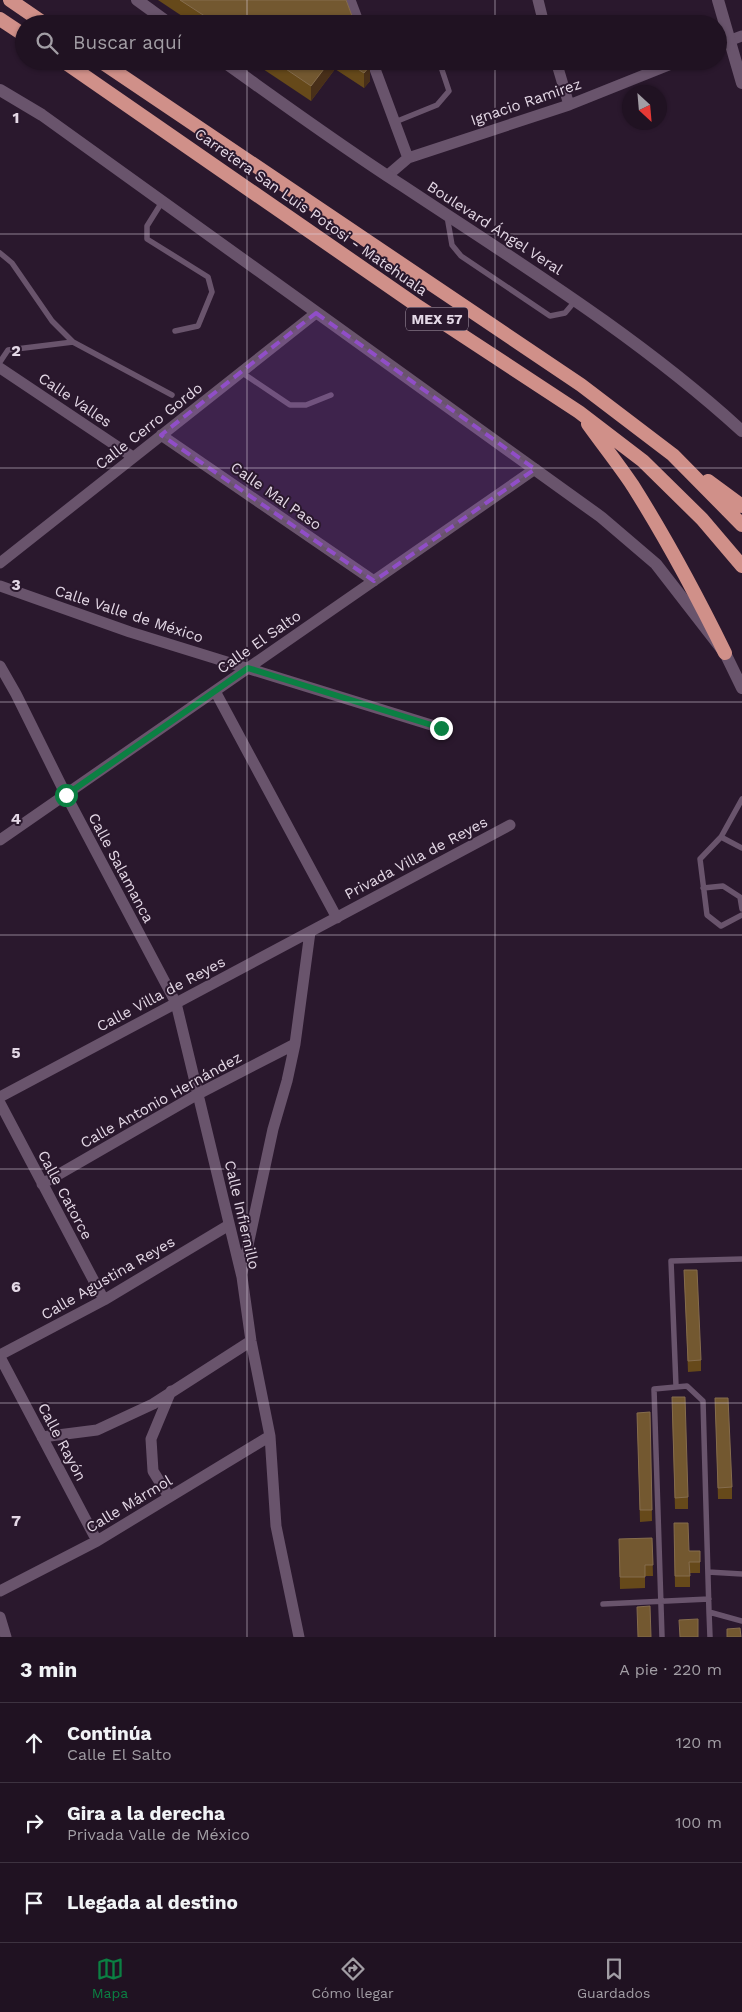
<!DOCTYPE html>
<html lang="es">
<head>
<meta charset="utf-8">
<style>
  :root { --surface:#201222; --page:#2d202f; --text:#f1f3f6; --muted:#a29ea5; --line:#3d3240; --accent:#0b8043 }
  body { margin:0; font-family:"Work Sans",sans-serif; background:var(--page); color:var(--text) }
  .compass { position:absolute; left:622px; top:85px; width:45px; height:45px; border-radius:50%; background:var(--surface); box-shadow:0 1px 4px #0004; rotate:154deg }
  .stop { position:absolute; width:15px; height:15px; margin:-11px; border:4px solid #0b8043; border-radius:50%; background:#fff }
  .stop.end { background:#0b8043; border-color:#fff; box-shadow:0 1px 5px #0008 }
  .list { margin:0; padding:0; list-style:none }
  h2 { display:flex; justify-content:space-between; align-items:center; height:65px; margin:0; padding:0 20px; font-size:21px }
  h2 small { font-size:16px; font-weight:400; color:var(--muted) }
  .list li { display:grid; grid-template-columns:32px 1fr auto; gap:15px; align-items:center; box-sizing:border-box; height:80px; padding:0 20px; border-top:1px solid var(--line) }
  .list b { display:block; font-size:19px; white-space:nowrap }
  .list p { margin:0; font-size:16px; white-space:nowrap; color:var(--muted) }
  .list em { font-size:16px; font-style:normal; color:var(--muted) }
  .icon { flex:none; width:28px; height:28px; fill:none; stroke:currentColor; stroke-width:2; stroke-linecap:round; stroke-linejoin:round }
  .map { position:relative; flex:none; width:742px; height:1637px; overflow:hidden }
  .search { position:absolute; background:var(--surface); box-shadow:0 1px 4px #0004; left:15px; right:15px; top:15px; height:55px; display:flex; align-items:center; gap:12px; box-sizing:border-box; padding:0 18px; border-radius:28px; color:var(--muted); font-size:19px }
  .sheet { height:305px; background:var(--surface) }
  nav { display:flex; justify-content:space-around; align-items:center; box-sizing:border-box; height:70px; border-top:1px solid var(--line); background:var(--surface); font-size:14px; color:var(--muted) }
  nav a { display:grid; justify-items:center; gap:2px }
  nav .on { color:var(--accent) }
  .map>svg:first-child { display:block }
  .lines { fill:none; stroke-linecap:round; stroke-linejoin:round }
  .service { stroke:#69546c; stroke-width:5.5 }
  .minor { stroke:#69546c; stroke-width:11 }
  .tertiary { stroke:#69546c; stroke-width:12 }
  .trunk { stroke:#d09089; stroke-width:14 }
  .wall { fill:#66491a }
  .shaded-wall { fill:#482f19 }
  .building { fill:#735830; stroke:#856c4d }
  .route { stroke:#0b8043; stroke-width:6 }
  .marked { fill:#904ec7; fill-opacity:0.2; stroke:#904ec7; stroke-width:4; stroke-dasharray:10 6; stroke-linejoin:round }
  .grid { fill:none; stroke:#e4d8e6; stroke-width:1; stroke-opacity:0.55 }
  .labels { text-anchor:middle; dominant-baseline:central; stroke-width:4; stroke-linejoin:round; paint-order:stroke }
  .shield { fill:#2a182d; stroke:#ac9eae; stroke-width:1 }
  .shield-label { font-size:14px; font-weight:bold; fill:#e4d8e6 }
  .street-label { font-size:15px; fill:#e4d8e6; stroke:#2a182d }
  .grid-label { font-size:16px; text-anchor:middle; font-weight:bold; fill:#e4d8e6; stroke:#2a182d; stroke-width:4; stroke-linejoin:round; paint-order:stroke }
</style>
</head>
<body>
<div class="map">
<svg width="742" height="1637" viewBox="0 0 742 1637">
  <rect width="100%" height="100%" fill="#2a182d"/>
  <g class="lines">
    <path class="service" d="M395 122 437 105 449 91 439 61
      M162 202 147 226V239L208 277 212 292 198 326 175 331
      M447 216 452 245 461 256 550 316 565 313 576 300
      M0 253 12 263 52 321 73 342
      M0 362 8 350 73 342 172 395
      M241 372 290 405H306L331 395
      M742 799 721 837 742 848
      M721 837 700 859 707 915 721 926 742 915
      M703 888 723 886 740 897 742 909
      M676 1386 671 1261 742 1259
      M708 1572 742 1574
      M603 1604 709 1599
      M709 1612 710 1637
      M662 1637 654 1389 687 1386 703 1401 709 1612 742 1621"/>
    <path class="minor" d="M350 0 359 24
      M538 0 544 24
      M718 45 742 36
      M372 61 408 158
      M556 61 569 105
      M387 176 408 158 569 105 679 61
      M0 368 133 457
      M161 435 374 581
      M0 563 316 313
      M0 586 130 632 441 728
      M0 666 16 694 66 795 176 1003 242 1277 251 1341 270 1436 276 1526 299 1637
      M215 691 337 918
      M0 840 535 469
      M0 1097 510 825
      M0 1103 104 1300
      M42 1184 198 1094 295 1044
      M242 1273 273 1129 287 1081 295 1044 310 932
      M0 1355 104 1300 229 1225
      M0 1357 97 1541
      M42 1437 97 1430 153 1404 251 1341
      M169 1497 153 1471 151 1439 171 1391
      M0 1591 97 1541 270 1436
      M0 1617 6 1637"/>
    <path class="tertiary" d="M137 0 170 24
      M718 0 742 83
      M223 61C282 103 342 147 403 186 519 263 638 336 742 431
      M0 90 42 115 601 517 656 564 725 653 742 688"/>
    <path class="trunk" d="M10 0 45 24
      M0 19 24 35
      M63 61 416 305 579 412 643 461 702 519 742 566
      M100 61 581 385 673 455 742 525
      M588 424C603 445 619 465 633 486 667 540 697 596 725 653
      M708 481 742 506"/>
  </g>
  <path class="wall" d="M158 0H346L355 24H194Z
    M251 61H368L370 81 364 88 335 69 311 101Z
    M684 1270 701 1360V1371L688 1372Z
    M715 1398 732 1487V1499H718Z
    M672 1409 688 1497V1509H675Z
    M650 1412 652 1521 640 1522 637 1413Z
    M674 1534 689 1551H700V1573H690V1587H675Z
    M652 1538 653 1576H645V1588L620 1589 619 1539Z"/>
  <path class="shaded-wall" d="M330 61H335V69L311 101V86Z
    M370 66V81L364 88V73Z"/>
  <path class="building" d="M180 0H346L355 24H217Z
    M274 61H330L311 86Z
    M345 61H368L370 66 364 73Z
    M684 1270H697L701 1360 688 1361Z
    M672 1397H685L688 1497 675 1498Z
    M715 1398H728L732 1487 718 1488Z
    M650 1412 652 1510H640L637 1413Z
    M674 1523H688L689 1551H700V1562H689L690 1576H675Z
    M652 1538 653 1565H645V1577H620L619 1539Z
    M650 1606 651 1637H638L637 1607Z
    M698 1619V1637H680L679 1620Z
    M740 1628 741 1637H727V1629Z"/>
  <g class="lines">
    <path class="route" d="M66 795 248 668 441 728"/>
  </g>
  <path class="marked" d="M316 313 535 469 374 581 161 435Z"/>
  <path class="grid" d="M247 0V24M495 0V24M247 61V1637M495 61V1637M0 234H742M0 468H742M0 702H742M0 935H742M0 1169H742M0 1403H742"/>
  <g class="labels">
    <rect class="shield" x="406" y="307.5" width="62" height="23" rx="4"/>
    <g class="shield-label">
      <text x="437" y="319">MEX 57</text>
    </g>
    <g class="street-label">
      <text transform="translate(526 102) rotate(-19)">Ignacio Ramirez</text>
      <text transform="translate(311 212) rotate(35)">Carretera San Luis Potosi - Matehuala</text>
      <text transform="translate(495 228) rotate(33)">Boulevard Ángel Veral</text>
      <text transform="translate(75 400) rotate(34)">Calle Valles</text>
      <text transform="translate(149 426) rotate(-38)">Calle Cerro Gordo</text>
      <text transform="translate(276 496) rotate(35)">Calle Mal Paso</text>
      <text transform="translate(129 614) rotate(18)">Calle Valle de México</text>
      <text transform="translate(259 642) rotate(-35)">Calle El Salto</text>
      <text transform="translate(416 858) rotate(-28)">Privada Villa de Reyes</text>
      <text transform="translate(121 868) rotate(62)">Calle Salamanca</text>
      <text transform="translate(161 994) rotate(-28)">Calle Villa de Reyes</text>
      <text transform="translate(161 1100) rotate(-29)">Calle Antonio Hernández</text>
      <text transform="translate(65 1195) rotate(62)">Calle Catorce</text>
      <text transform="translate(242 1215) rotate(77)">Calle Infiernillo</text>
      <text transform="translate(108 1278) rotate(-30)">Calle Agustina Reyes</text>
      <text transform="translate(62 1442) rotate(62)">Calle Rayón</text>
      <text transform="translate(129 1504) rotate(-31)">Calle Mármol</text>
    </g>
  </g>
  <g class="grid-label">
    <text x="16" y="123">1</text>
    <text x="16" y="356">2</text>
    <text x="16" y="590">3</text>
    <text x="16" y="824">4</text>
    <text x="16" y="1058">5</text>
    <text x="16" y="1292">6</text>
    <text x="16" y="1526">7</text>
  </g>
</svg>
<svg class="compass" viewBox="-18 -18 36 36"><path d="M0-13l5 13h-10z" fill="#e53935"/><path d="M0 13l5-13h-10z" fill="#a29ea5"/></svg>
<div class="stop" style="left:66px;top:795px"></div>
<div class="stop end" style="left:441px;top:728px"></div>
<div class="search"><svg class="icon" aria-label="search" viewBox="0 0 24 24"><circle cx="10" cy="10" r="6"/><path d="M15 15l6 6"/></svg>Buscar aquí</div>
</div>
<section class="sheet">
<h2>3 min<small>A pie · 220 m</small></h2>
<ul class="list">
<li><svg class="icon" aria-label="ahead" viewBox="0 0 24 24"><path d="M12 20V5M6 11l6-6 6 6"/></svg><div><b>Continúa</b><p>Calle El Salto</p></div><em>120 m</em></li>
<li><svg class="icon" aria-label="right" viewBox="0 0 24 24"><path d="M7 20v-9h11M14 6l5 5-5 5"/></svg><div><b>Gira a la derecha</b><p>Privada Valle de México</p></div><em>100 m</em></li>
<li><svg class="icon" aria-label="arrive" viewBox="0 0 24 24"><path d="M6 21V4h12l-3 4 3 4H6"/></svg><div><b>Llegada al destino</b></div></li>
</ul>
</section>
<nav>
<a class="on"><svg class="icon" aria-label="map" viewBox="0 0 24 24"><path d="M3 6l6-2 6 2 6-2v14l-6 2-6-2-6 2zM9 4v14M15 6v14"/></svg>Mapa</a>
<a><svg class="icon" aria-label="directions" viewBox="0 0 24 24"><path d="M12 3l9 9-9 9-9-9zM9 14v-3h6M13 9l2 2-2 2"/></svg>Cómo llegar</a>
<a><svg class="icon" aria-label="saved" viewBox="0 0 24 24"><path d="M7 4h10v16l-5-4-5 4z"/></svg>Guardados</a>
</nav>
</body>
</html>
